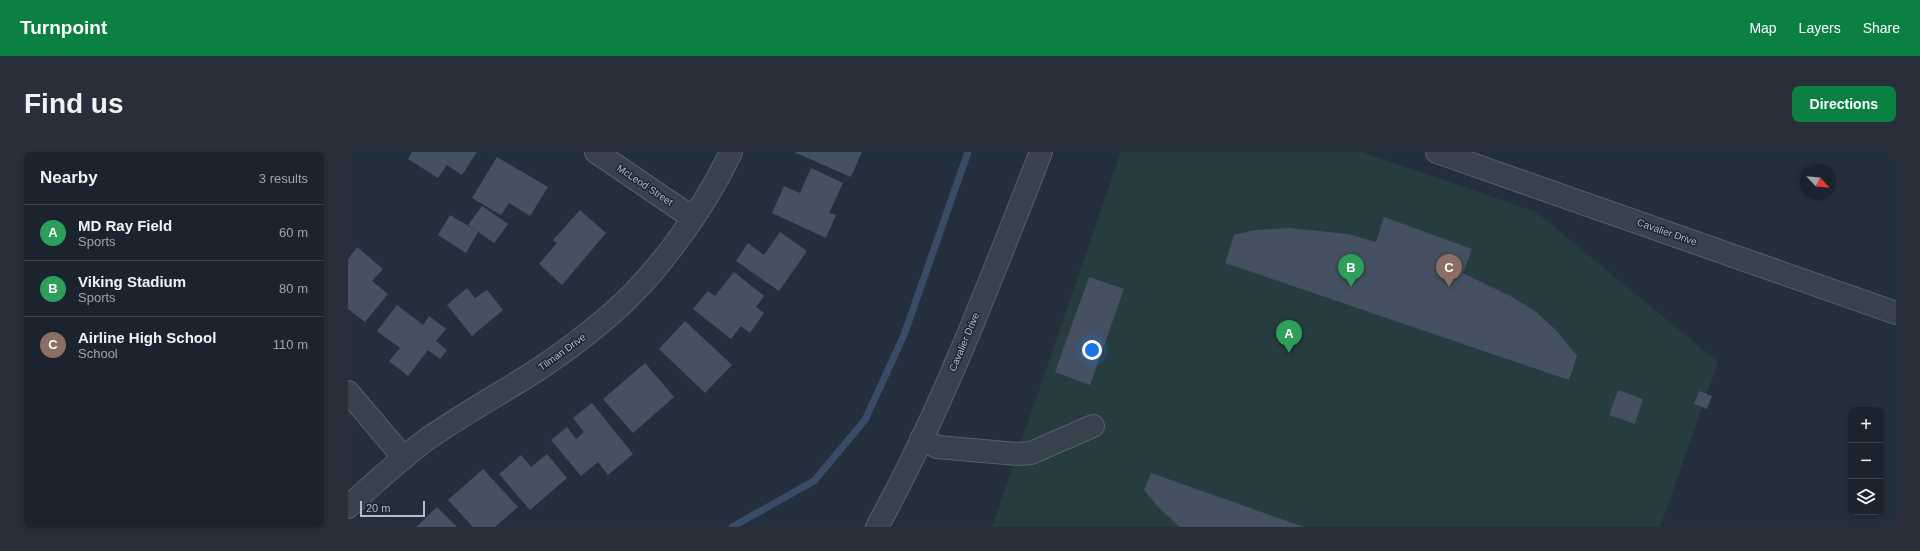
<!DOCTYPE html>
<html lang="en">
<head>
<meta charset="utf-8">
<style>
  :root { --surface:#1b232e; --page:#282f3a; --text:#f1f3f6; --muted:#a0a4aa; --line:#39404a; --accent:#0b8043 }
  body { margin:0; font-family:Arial,sans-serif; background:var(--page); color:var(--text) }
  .controls { position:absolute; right:12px; bottom:12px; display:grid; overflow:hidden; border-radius:8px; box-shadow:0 2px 6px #0003 }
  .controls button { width:36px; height:36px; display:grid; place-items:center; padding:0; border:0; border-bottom:1px solid var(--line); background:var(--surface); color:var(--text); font:20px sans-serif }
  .compass { position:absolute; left:1452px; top:12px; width:36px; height:36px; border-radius:50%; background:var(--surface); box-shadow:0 2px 6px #0003; rotate:116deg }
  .scale { position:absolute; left:12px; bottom:10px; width:65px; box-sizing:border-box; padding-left:4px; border:2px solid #b4bcc9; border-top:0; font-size:11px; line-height:14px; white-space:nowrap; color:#b4bcc9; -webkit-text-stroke:3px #1d2633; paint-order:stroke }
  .you { position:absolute; left:744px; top:198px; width:14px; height:14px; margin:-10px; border:3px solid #fff; border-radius:50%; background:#1a73e8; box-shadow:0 0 0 6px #1a73e833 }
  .badge { display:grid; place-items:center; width:26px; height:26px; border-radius:50%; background:var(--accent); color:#fff; font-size:13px; font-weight:700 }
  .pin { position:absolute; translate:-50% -33px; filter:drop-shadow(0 1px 2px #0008) }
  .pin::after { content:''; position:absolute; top:21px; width:14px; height:12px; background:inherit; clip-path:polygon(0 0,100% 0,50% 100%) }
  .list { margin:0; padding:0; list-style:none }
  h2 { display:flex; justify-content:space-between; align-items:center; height:52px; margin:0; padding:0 16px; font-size:17px }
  h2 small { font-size:13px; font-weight:400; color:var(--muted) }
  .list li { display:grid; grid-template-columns:26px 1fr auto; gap:12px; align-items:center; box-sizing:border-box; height:56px; padding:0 16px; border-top:1px solid var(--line) }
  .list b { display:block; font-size:15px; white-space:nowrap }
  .list p { margin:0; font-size:13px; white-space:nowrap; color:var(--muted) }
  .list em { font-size:13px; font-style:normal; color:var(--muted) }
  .icon { flex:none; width:22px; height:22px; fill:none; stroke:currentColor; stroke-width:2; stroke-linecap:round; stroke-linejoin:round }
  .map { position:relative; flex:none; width:1548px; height:375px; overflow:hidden; border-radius:8px }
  header { display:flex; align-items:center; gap:24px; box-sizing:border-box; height:56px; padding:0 20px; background:var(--accent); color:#fff }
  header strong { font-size:19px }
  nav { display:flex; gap:22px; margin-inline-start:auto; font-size:14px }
  .intro { display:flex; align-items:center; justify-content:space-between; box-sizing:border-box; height:96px; padding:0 24px }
  h1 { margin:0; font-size:28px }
  .button { padding:10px 18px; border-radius:8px; background:var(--accent); color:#fff; font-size:14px; font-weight:700 }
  main { display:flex; gap:24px; padding:0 24px }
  aside { flex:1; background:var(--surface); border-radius:8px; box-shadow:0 2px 6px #0003 }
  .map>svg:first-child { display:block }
  .green { fill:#263c3f }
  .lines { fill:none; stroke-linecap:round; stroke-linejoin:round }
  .stream { stroke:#394c67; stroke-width:7 }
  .building { fill:#455162 }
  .minor-casing { stroke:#565f6c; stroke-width:24 }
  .minor { stroke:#38414e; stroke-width:22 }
  .labels { text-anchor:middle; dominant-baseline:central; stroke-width:3; stroke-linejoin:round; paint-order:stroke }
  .street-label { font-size:10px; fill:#b4bcc9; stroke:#1d2633 }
</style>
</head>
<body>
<header>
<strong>Turnpoint</strong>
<nav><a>Map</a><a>Layers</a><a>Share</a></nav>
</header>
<div class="intro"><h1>Find us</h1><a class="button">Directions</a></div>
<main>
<aside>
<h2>Nearby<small>3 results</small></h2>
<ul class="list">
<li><span class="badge" style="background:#2e9e5b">A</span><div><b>MD Ray Field</b><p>Sports</p></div><em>60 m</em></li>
<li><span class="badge" style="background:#2e9e5b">B</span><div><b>Viking Stadium</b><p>Sports</p></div><em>80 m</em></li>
<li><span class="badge" style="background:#8d6e63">C</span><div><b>Airline High School</b><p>School</p></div><em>110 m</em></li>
</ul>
</aside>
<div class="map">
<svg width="1548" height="375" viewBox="0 0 1548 375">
  <rect width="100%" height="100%" fill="#242f3e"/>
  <path class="green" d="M773 0H1014L1188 60 1370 210 1312 375H644Z"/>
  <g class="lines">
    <path class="stream" d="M384 375 466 329 517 268 556 183 620 0"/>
  </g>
  <path class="building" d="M64 0H129L114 23 99 13 90 26 60 7Z
    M446 0H514L503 25Z
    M149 5 200 35 182 64 161 51 153 63 124 46Z
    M463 16 495 31 481 61 488 63 478 86 424 61 436 34 452 41Z
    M134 54 160 72 146 91 120 73Z
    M232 58 258 81 214 133 191 112 209 91 205 88Z
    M102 63 130 80 118 101 90 83Z
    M1036 65 1124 97 1115 121 1164 145 1187 159 1208 178 1229 204 1221 228 877 111 886 83 908 78 941 76 1000 82 1028 90Z
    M432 80 459 99 431 139 388 109 400 91 416 103Z
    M9 95 35 117 24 129 40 142 17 170 0 157V107Z
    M386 120 416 144 408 155 416 161 402 181 393 174 383 187 345 157 360 139 367 144Z
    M741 125 776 137 742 233 707 220Z
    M119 136 127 146 139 138 155 158 124 184 99 153Z
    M49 153 75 173 81 164 98 177 88 189 99 198 92 207 80 198 60 224 41 209 52 196 29 179Z
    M337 169 384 213 357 241 311 197Z
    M297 211 326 245 285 281 255 247Z
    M1270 238 1295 247 1287 272 1261 263Z
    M1351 239 1364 244 1359 257 1346 252Z
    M244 251 285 302 260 323 250 310 233 324 203 288 219 275 228 287 236 280 225 266Z
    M199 302 219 326 182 358 151 322 173 303 183 315Z
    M135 317 170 355 147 375H125L100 348Z
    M803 321 956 375H832L810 355 796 338Z
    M89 355 109 375H68Z"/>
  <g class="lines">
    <defs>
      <path id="minor" d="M248 0 345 66
        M1089 0 1548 161
        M0 240 56 306
        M573 287 589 295 669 302 683 301 745 274
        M0 355C25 332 50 309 78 288 112 264 148 244 183 222 210 205 236 185 261 164 309 123 356 57 383 0
        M529 375C595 255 643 127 693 0"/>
    </defs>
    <use href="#minor" class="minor-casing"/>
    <use href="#minor" class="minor"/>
  </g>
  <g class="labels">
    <g class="street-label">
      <text transform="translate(297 33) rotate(34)">McLeod Street</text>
      <text transform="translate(1319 80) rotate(19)">Cavalier Drive</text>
      <text transform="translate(616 190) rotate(-67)">Cavalier Drive</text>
      <text transform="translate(214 200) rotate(-36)">Tilman Drive</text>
    </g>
  </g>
</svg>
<div class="controls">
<button>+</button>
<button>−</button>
<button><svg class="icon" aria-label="layers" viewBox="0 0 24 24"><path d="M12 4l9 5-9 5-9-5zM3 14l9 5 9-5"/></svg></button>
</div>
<svg class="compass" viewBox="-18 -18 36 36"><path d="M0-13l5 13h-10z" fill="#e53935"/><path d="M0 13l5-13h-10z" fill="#a0a4aa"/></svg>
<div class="scale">20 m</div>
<div class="you"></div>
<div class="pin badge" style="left:941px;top:201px;background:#2e9e5b">A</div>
<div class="pin badge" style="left:1003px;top:135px;background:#2e9e5b">B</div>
<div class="pin badge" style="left:1101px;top:135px;background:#8d6e63">C</div>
</div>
</main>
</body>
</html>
